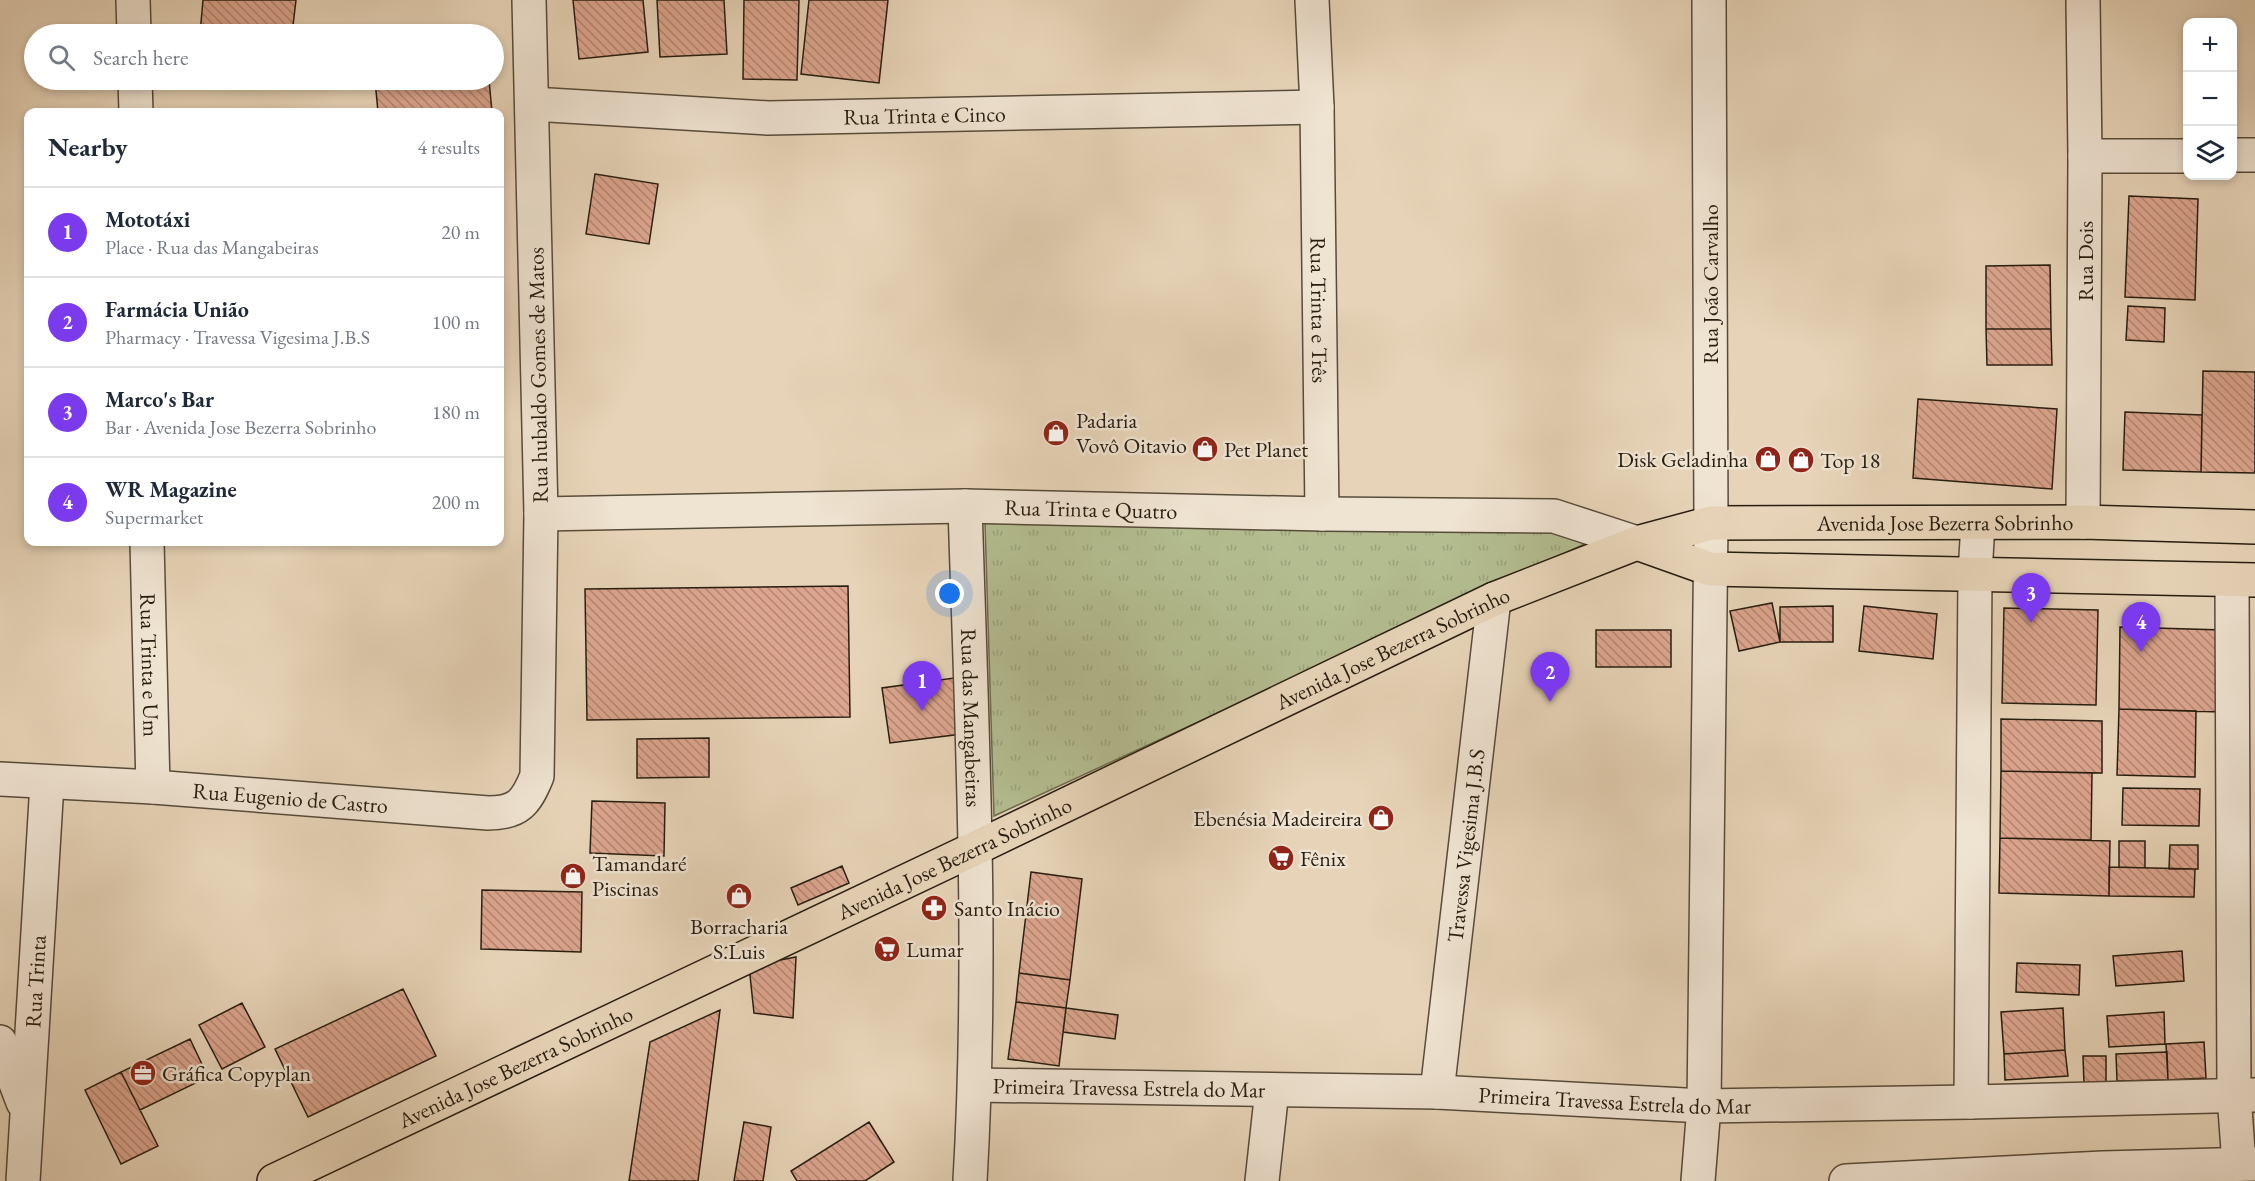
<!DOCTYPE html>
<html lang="en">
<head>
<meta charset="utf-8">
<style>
  :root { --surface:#fff; --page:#f2f2f3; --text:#1f2937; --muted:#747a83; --line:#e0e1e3; --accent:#7c3aed }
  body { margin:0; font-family:"EB Garamond",serif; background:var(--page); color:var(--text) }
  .controls { position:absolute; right:18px; top:18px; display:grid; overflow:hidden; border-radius:12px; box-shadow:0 3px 9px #0003 }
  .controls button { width:54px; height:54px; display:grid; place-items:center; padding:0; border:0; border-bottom:2px solid var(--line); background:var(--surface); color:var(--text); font:30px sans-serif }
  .you { position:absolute; left:950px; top:594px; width:21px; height:21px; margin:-15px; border:4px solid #fff; border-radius:50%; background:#1a73e8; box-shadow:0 0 0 9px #1a73e833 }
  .badge { display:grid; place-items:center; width:39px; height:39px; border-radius:50%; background:var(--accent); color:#fff; font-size:20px; font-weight:700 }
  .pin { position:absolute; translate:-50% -50px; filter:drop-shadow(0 2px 3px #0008) }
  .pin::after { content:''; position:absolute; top:32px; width:21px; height:18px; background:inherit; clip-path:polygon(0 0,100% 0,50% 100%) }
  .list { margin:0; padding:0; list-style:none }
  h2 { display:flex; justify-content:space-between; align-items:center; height:78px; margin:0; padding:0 24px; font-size:26px }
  h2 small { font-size:20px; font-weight:400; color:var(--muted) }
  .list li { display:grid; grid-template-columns:39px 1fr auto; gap:18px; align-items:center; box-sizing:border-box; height:90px; padding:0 24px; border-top:2px solid var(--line) }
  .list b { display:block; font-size:22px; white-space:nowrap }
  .list p { margin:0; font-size:20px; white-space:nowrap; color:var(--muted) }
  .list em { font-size:20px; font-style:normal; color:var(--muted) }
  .icon { flex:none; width:33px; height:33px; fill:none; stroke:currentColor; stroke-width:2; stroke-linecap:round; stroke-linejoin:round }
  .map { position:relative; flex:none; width:2255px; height:1181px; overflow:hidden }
  .search { position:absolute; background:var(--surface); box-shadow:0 3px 9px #0003; left:24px; top:24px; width:480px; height:66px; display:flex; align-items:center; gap:15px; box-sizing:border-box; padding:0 21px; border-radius:33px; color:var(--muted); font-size:22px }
  .panel { position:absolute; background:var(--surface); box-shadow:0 3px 9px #0003; left:24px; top:108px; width:480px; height:438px; border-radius:12px }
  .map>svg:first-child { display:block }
  .park { fill:url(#park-tufts); stroke:#6d6d50; stroke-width:1.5 }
  .building { fill:url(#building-back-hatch); stroke:#271d10; stroke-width:1.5 }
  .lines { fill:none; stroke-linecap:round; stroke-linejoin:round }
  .minor-casing { stroke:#574b3a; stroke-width:36 }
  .major-casing { stroke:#271d10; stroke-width:36 }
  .minor { stroke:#efe3d1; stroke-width:33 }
  .major { stroke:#e7d4b8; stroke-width:33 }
  .labels { text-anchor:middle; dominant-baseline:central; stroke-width:5; stroke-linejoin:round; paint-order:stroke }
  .street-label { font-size:22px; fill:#271d10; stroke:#efe3d1 }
  .poi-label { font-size:22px; fill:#271d10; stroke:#efe3d1; text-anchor:start }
</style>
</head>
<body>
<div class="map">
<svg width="2255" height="1181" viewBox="0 0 2255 1181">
  <defs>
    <pattern id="park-tufts" width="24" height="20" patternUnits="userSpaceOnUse" patternTransform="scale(1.5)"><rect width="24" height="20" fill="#b3bd90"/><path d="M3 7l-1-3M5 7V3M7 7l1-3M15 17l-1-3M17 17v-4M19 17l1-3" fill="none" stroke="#9aa27b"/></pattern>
    <pattern id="building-back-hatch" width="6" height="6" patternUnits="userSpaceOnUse" patternTransform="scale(1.5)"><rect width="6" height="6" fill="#dda58f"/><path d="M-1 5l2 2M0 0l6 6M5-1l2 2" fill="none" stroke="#b38673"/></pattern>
  </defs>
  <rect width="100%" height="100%" fill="#e7d4b8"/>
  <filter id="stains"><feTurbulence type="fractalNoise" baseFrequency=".00333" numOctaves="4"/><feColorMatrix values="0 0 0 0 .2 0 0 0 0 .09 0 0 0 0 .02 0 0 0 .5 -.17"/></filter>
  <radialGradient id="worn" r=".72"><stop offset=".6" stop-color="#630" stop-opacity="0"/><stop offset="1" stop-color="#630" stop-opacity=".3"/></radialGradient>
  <path class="park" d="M985 523 1561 528 1591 541 994 816Z"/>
  <path class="building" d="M203 0H296L292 34H200Z
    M573 0H643L648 52 579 59Z
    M657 0H724L727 54 660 57Z
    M744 0H799L797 80 743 79Z
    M809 0H888L879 83 801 74Z
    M375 80H489L492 112H378Z
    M595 174 658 184 649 244 586 234Z
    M2129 196 2198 199 2195 300 2125 297Z
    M2050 265 2051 329H1986V266Z
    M2128 306 2165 308 2164 342 2126 340Z
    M1986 329H2051L2052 365H1987Z
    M2203 371 2255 372V473L2201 472Z
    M1918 399 2057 409 2052 489 1913 478Z
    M2125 412 2202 415 2201 472 2123 470Z
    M848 586 850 717 587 720 585 589Z
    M1772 603 1780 642 1739 651 1730 611Z
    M1833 606V642H1780V607Z
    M1864 606 1937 614 1933 659 1859 651Z
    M2004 608 2098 610 2096 705 2002 703Z
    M2120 627 2223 630 2221 712 2119 709Z
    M1596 630H1671V667H1596Z
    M954 678 962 734 890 743 882 688Z
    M2119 709 2196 711 2195 777 2117 775Z
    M2001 719 2102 721V773L2001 771Z
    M709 738V777L637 778V739Z
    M2001 771 2092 773 2091 840 2000 838Z
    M2123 788 2200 789 2199 826 2122 825Z
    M592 801 665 803 664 856 590 853Z
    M2000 838 2110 841 2109 896 1999 893Z
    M2119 841H2145V868L2119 867Z
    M2170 845H2198V869H2169Z
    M842 866 849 883 798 905 791 888Z
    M2109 867 2195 869 2194 897 2109 896Z
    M1031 872 1082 879 1070 980 1019 973Z
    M482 890 582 892 581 952 481 949Z
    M2182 951 2184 981 2116 986 2113 956Z
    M796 957 793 1018 754 1013 749 966Z
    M2017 963 2080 965 2079 995 2016 992Z
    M1019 973 1070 980 1066 1008 1016 1002Z
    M403 989 436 1056 308 1117 275 1049Z
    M1016 1002 1066 1008 1059 1066 1008 1059Z
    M242 1003 265 1047 222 1069 199 1025Z
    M1066 1008 1118 1015 1115 1039 1063 1032Z
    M2063 1008 2065 1050 2004 1054 2001 1012Z
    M720 1010 698 1181H629L650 1042Z
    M2164 1012 2165 1044 2109 1047 2107 1016Z
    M190 1039 208 1077 140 1110 121 1072Z
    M2204 1042 2206 1078 2168 1080 2166 1044Z
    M2065 1050 2068 1076 2005 1080 2004 1054Z
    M2167 1052 2168 1080 2117 1081 2116 1054Z
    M2083 1056H2106V1084H2084Z
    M121 1072 158 1146 121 1164 85 1090Z
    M744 1122 771 1127 763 1181H734Z
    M869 1122 894 1162 865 1181H797L791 1171Z"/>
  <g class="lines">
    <defs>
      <g id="minor">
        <path d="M133 0 134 34"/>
        <path id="s1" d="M1312 0 1317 107 1322 514"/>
        <path d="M2083 0 2085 156 2083 522"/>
        <path d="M135 80 136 112"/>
        <path id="s2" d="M532 104 768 118 1317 107"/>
        <path d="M2232 155H2255"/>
        <path d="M2085 156H2188"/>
        <path id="s3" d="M965 506C972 731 983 956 970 1181"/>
        <path id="s4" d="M541 514 965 506 1322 514 1554 516 1637 543"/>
        <path id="s5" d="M147 542 153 787"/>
        <path d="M2232 580 2234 1095 2239 1164"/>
        <path id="s6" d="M0 779 153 787 488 813C518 813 526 803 537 776L541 514 529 0"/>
        <path d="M0 1042 23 1102"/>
        <path id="s7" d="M975 1085 1437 1092 1704 1106 1971 1102 2255 1095"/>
        <path id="s8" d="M1437 1092 1494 599"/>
        <path d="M1971 1102 1975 574 1978 523"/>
        <path id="s9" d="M23 1181 47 783"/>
        <path d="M1262 1181 1272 1090"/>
        <path d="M1698 1181 1704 1106 1711 523 1709 0"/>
        <path d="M1846 1181 2103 1168 2255 1164"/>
      </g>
      <g id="major">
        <path d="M1637 543 1710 569 2255 580"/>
        <path id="s10" d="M274 1181 976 848 1494 599 1637 543 1711 523 2083 522 2255 527"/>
      </g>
    </defs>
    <use href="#minor" class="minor-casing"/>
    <use href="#major" class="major-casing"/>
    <use href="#minor" class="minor"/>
    <use href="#major" class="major"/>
  </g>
  <defs>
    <symbol id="shop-disc" viewBox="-11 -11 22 22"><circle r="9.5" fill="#8f2418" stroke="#efe3d1"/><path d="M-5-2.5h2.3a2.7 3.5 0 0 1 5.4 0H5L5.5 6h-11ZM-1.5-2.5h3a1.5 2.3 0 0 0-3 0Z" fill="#fff"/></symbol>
    <symbol id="supermarket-disc" viewBox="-11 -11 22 22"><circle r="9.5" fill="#8f2418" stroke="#efe3d1"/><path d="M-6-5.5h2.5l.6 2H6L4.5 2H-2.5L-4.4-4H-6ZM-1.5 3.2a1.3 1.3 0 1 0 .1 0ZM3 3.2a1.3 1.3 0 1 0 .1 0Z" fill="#fff"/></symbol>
    <symbol id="pharmacy-disc" viewBox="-11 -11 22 22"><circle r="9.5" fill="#8f2418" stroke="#efe3d1"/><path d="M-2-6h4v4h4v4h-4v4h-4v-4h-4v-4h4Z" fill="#fff"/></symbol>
    <symbol id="office-disc" viewBox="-11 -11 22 22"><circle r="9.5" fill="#8f2418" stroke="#efe3d1"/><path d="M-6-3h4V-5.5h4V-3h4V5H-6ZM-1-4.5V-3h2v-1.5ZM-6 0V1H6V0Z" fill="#fff"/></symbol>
  </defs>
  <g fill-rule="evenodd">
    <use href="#shop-disc" x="1041" y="418" width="30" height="30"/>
    <use href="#shop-disc" x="1190" y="434" width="30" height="30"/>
    <use href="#shop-disc" x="1753" y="444" width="30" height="30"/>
    <use href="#shop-disc" x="1786" y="445" width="30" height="30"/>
    <use href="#shop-disc" x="1366" y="803" width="30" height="30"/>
    <use href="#supermarket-disc" x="1266" y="843" width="30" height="30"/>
    <use href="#shop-disc" x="558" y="861" width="30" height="30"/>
    <use href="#shop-disc" x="724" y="881" width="30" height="30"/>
    <use href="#pharmacy-disc" x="919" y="893" width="30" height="30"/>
    <use href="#supermarket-disc" x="872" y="934" width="30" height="30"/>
    <use href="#office-disc" x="128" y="1058" width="30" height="30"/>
  </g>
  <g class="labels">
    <g class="street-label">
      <text stroke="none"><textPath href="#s2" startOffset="393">Rua Trinta e Cinco</textPath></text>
      <text transform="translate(2085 261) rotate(-90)">Rua Dois</text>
      <text transform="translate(1710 284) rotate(-90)">Rua João Carvalho</text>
      <text stroke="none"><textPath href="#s1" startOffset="310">Rua Trinta e Três</textPath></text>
      <text transform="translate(538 375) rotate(-91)">Rua hubaldo Gomes de Matos</text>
      <text stroke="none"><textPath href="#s4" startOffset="550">Rua Trinta e Quatro</textPath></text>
      <text stroke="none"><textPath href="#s10" startOffset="1816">Avenida Jose Bezerra Sobrinho</textPath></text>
      <text stroke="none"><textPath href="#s10" startOffset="1239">Avenida Jose Bezerra Sobrinho</textPath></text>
      <text stroke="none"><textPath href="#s5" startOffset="123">Rua Trinta e Um</textPath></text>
      <text stroke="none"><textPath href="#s3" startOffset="212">Rua das Mangabeiras</textPath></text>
      <text stroke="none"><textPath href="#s6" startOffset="291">Rua Eugenio de Castro</textPath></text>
      <text stroke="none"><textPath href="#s8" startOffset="248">Travessa Vigesima J.B.S</textPath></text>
      <text stroke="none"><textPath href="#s10" startOffset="753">Avenida Jose Bezerra Sobrinho</textPath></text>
      <text stroke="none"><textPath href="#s9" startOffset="200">Rua Trinta</textPath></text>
      <text stroke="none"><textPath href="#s10" startOffset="267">Avenida Jose Bezerra Sobrinho</textPath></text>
      <text stroke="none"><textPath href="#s7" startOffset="154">Primeira Travessa Estrela do Mar</textPath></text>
      <text stroke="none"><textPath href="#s7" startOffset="640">Primeira Travessa Estrela do Mar</textPath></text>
    </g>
    <g class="poi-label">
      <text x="1076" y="420">Padaria<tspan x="1076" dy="25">Vovô Oitavio</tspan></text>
      <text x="1224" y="449">Pet Planet</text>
      <text x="1748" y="459" text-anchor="end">Disk Geladinha</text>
      <text x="1820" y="460">Top 18</text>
      <text x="1362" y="818" text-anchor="end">Ebenésia Madeireira</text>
      <text x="1300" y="858">Fênix</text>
      <text x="592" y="863">Tamandaré<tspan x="592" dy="25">Piscinas</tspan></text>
      <text x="954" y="908">Santo Inácio</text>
      <text x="739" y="926" text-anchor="middle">Borracharia<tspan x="739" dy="25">S.Luis</tspan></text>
      <text x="906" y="949">Lumar</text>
      <text x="162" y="1073">Gráfica Copyplan</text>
    </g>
  </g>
  <rect width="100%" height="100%" filter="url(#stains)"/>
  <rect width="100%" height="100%" fill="url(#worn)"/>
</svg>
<div class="controls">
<button>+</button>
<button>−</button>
<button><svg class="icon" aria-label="layers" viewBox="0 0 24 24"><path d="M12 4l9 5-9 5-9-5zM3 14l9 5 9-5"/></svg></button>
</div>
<div class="you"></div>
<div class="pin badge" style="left:922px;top:711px">1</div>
<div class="pin badge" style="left:1550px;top:702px">2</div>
<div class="pin badge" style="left:2031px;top:623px">3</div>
<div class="pin badge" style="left:2141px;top:652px">4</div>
<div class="search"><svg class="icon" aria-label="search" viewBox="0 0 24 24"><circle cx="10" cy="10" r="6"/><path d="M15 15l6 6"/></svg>Search here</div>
<section class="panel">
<h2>Nearby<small>4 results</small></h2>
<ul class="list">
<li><span class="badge">1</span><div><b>Mototáxi</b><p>Place · Rua das Mangabeiras</p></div><em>20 m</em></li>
<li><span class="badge">2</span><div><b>Farmácia União</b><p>Pharmacy · Travessa Vigesima J.B.S</p></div><em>100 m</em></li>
<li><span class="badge">3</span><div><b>Marco's Bar</b><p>Bar · Avenida Jose Bezerra Sobrinho</p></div><em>180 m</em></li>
<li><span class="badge">4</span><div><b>WR Magazine</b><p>Supermarket</p></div><em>200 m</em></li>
</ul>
</section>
</div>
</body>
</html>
